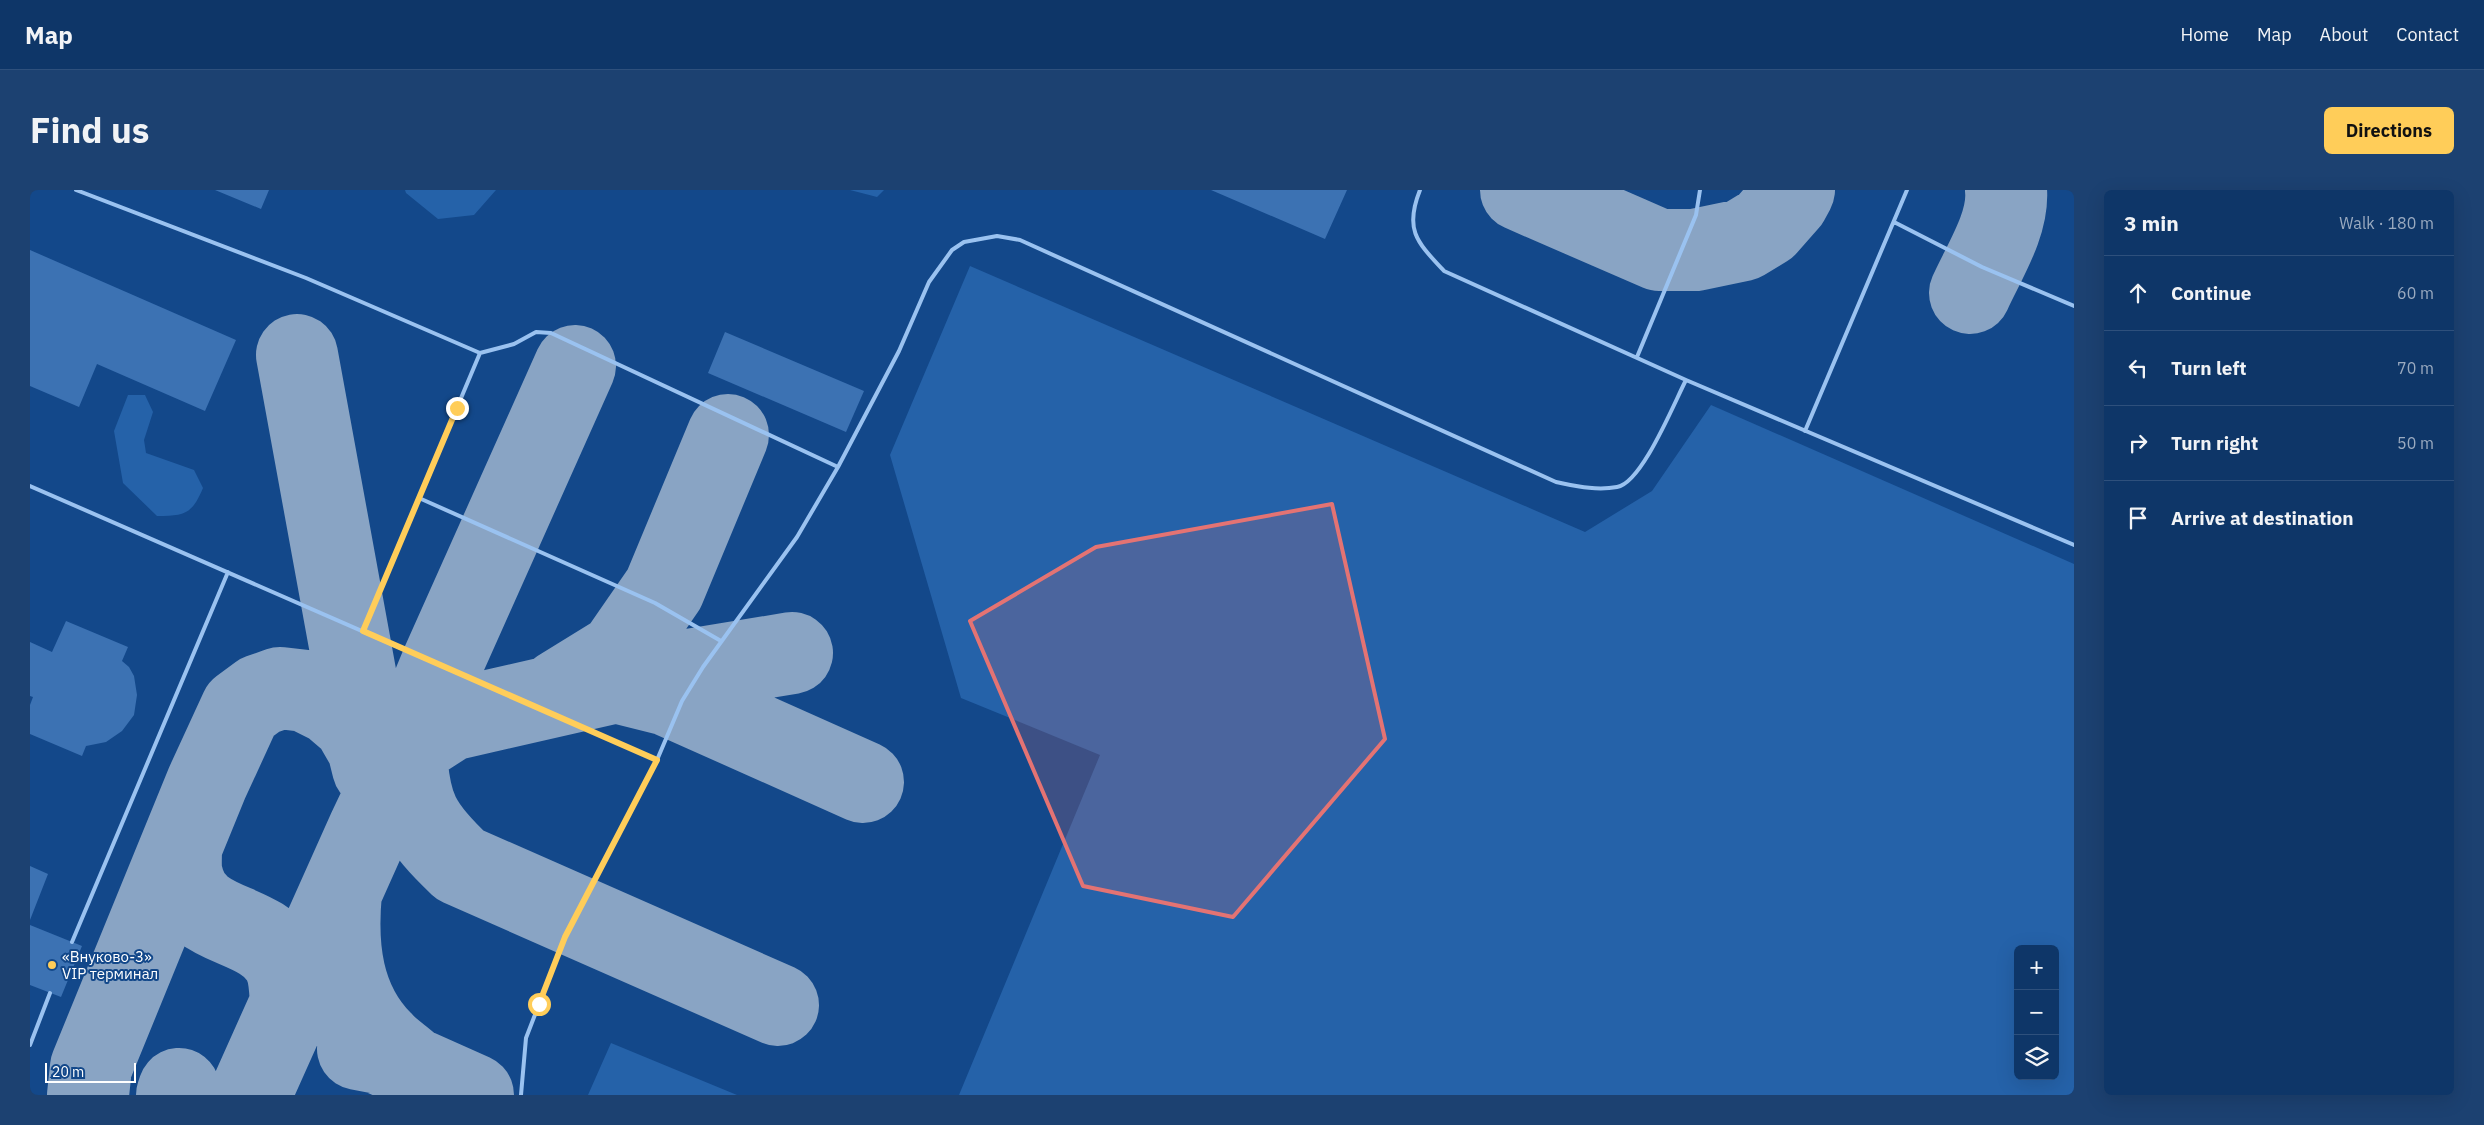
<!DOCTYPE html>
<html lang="en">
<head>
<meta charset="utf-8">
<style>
  :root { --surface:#0e3668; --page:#1c4171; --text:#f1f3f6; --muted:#9babc0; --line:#2e507c; --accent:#ffcd59 }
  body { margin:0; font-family:"IBM Plex Sans",sans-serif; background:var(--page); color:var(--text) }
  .controls { position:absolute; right:15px; bottom:15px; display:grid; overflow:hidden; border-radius:8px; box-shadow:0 5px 20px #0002 }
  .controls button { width:45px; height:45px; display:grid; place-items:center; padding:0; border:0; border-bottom:1px solid var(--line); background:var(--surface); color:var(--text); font:25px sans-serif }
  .scale { position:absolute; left:15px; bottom:12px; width:91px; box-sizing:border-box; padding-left:5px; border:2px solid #fff; border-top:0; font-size:14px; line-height:18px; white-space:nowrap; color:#fff; -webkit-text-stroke:4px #13488a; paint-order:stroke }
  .stop { position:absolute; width:15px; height:15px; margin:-11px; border:4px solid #ffcd59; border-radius:50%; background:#fff }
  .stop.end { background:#ffcd59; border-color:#fff; box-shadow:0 1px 5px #0008 }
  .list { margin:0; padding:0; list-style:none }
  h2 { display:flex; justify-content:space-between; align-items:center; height:65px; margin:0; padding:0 20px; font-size:21px }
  h2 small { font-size:16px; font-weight:400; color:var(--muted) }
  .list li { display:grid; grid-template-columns:32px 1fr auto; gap:15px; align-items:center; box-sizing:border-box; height:75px; padding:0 20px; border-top:1px solid var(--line) }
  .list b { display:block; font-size:19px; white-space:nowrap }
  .list em { font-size:16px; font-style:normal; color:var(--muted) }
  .icon { flex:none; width:28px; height:28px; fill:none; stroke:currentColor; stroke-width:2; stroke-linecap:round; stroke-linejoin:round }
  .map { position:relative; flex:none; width:2044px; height:905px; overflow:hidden; border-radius:8px }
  header { display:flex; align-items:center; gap:30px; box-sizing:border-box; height:70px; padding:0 25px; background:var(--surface); border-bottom:1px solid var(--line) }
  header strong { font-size:24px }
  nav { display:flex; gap:28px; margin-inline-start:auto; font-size:18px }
  .intro { display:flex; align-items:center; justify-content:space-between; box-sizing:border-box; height:120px; padding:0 30px }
  h1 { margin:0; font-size:35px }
  .button { padding:12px 22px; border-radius:8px; background:var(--accent); color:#111; font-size:18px; font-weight:700 }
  main { display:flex; gap:30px; padding:0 30px }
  aside { flex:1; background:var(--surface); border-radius:8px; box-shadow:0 5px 20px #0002 }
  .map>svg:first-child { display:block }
  .green { fill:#2562a9; fill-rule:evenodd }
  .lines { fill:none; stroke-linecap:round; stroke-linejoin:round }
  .taxiway { stroke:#89a4c4; stroke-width:82 }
  .building { fill:#3c72b3 }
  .lane { stroke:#9ac2f0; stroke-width:4 }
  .route { stroke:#ffcd59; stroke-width:6 }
  .marked { fill:#e47373; fill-opacity:0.2; stroke:#e47373; stroke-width:4; stroke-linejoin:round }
  .poi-dot { fill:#ffcd59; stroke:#13488a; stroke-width:2 }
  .labels { text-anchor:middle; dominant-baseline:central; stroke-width:4; stroke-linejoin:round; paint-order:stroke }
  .poi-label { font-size:15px; fill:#fff; stroke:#13488a; text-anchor:start }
</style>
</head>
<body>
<header>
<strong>Map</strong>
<nav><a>Home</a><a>Map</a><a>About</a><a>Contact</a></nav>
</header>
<div class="intro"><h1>Find us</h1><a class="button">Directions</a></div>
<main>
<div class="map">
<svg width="2044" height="905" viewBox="0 0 2044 905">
  <rect width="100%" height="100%" fill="#13488a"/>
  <path class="green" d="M375 0H466L444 25 408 29 376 3Z
    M820 0H854L847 7Z
    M940 76 1555 342 1622 301 1681 215 2044 374V905H929L1070 565 931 508 860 265ZM1988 759H2025V886H1988Z
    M98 205H115L123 222 114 250 116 263 164 280 173 298C162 324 155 326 127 326L93 293 84 241Z
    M581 853 707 905H558Z"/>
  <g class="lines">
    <path class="taxiway" d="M1491 0 1629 60H1665L1713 50 1736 36 1758 11 1764 0
      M1940 103C1954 72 1979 34 1976 0
      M267 165 341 570
      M590 493 638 505 833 592
      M529 501 589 464 634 399 698 245
      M151 658C151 668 150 680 153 689 165 739 228 730 252 769 260 782 260 799 261 814
      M311 702C306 756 311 811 352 852 360 861 371 868 381 877
      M748 815 430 675C389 636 379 618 376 561L392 548 420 530 586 492 762 463
      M328 859 349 863 443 905
      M58 905 61 877 177 593 211 519 230 505 250 498 276 501 302 514 323 532 338 558 343 578
      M147 905 149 899 148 905
      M220 905 339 639 376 561 411 476 545 176"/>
  </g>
  <path class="building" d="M185 0H239L231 19Z
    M1181 0H1317L1295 49Z
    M0 60 206 150 175 221 67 174 49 217 0 196Z
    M695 142 834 201 816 242 678 183Z
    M36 431 98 457 92 471 99 477 104 486 107 505 104 525 92 541 76 552 56 556 52 566 0 544V515L3 507 0 506V452L22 462Z
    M0 676 18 684 0 730Z
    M0 735 52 756 31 807 0 795Z"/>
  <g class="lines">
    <path class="lane" d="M46 0 276 88 450 163 333 441
      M1864 32 1952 77 2044 116
      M450 163 484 154 506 142 521 143 808 277
      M1607 167 1666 25 1670 0
      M1656 190 2044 355
      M1775 241 1877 0
      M0 296 627 570 535 747 496 848 491 905
      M389 308 625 413 691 451
      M627 570 652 511 673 477 767 347 808 277 869 161 899 92 922 60 934 52 967 46 990 50 1526 292C1546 296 1566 301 1587 297 1612 293 1644 213 1656 190L1414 81C1387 52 1374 40 1390 0
      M42 752 198 382
      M0 855 20 803"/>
  </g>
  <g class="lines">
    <path class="route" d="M427 218 333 441 627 570 535 747 509 814"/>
  </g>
  <path class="marked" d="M1302 314 1355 549 1203 727 1053 696 940 431 1066 357Z"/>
  <circle class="poi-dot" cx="22" cy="775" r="5"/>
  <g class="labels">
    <g class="poi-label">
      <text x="32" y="766">«Внуково-3»<tspan x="32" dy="17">VIP терминал</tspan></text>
    </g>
  </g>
</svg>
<div class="controls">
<button>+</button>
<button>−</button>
<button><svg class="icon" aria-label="layers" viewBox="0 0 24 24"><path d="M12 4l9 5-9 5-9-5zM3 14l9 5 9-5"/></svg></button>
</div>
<div class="scale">20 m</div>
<div class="stop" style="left:509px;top:814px"></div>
<div class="stop end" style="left:427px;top:218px"></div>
</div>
<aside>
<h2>3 min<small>Walk · 180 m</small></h2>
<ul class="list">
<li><svg class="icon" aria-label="ahead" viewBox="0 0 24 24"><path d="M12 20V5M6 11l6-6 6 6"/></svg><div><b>Continue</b></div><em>60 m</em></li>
<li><svg class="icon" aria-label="left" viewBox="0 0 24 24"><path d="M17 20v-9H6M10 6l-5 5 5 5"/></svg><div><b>Turn left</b></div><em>70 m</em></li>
<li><svg class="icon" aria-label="right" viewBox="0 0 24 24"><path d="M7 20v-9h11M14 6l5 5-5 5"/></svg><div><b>Turn right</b></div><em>50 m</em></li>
<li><svg class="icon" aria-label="arrive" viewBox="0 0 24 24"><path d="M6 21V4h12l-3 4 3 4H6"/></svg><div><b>Arrive at destination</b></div></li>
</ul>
</aside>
</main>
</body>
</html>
